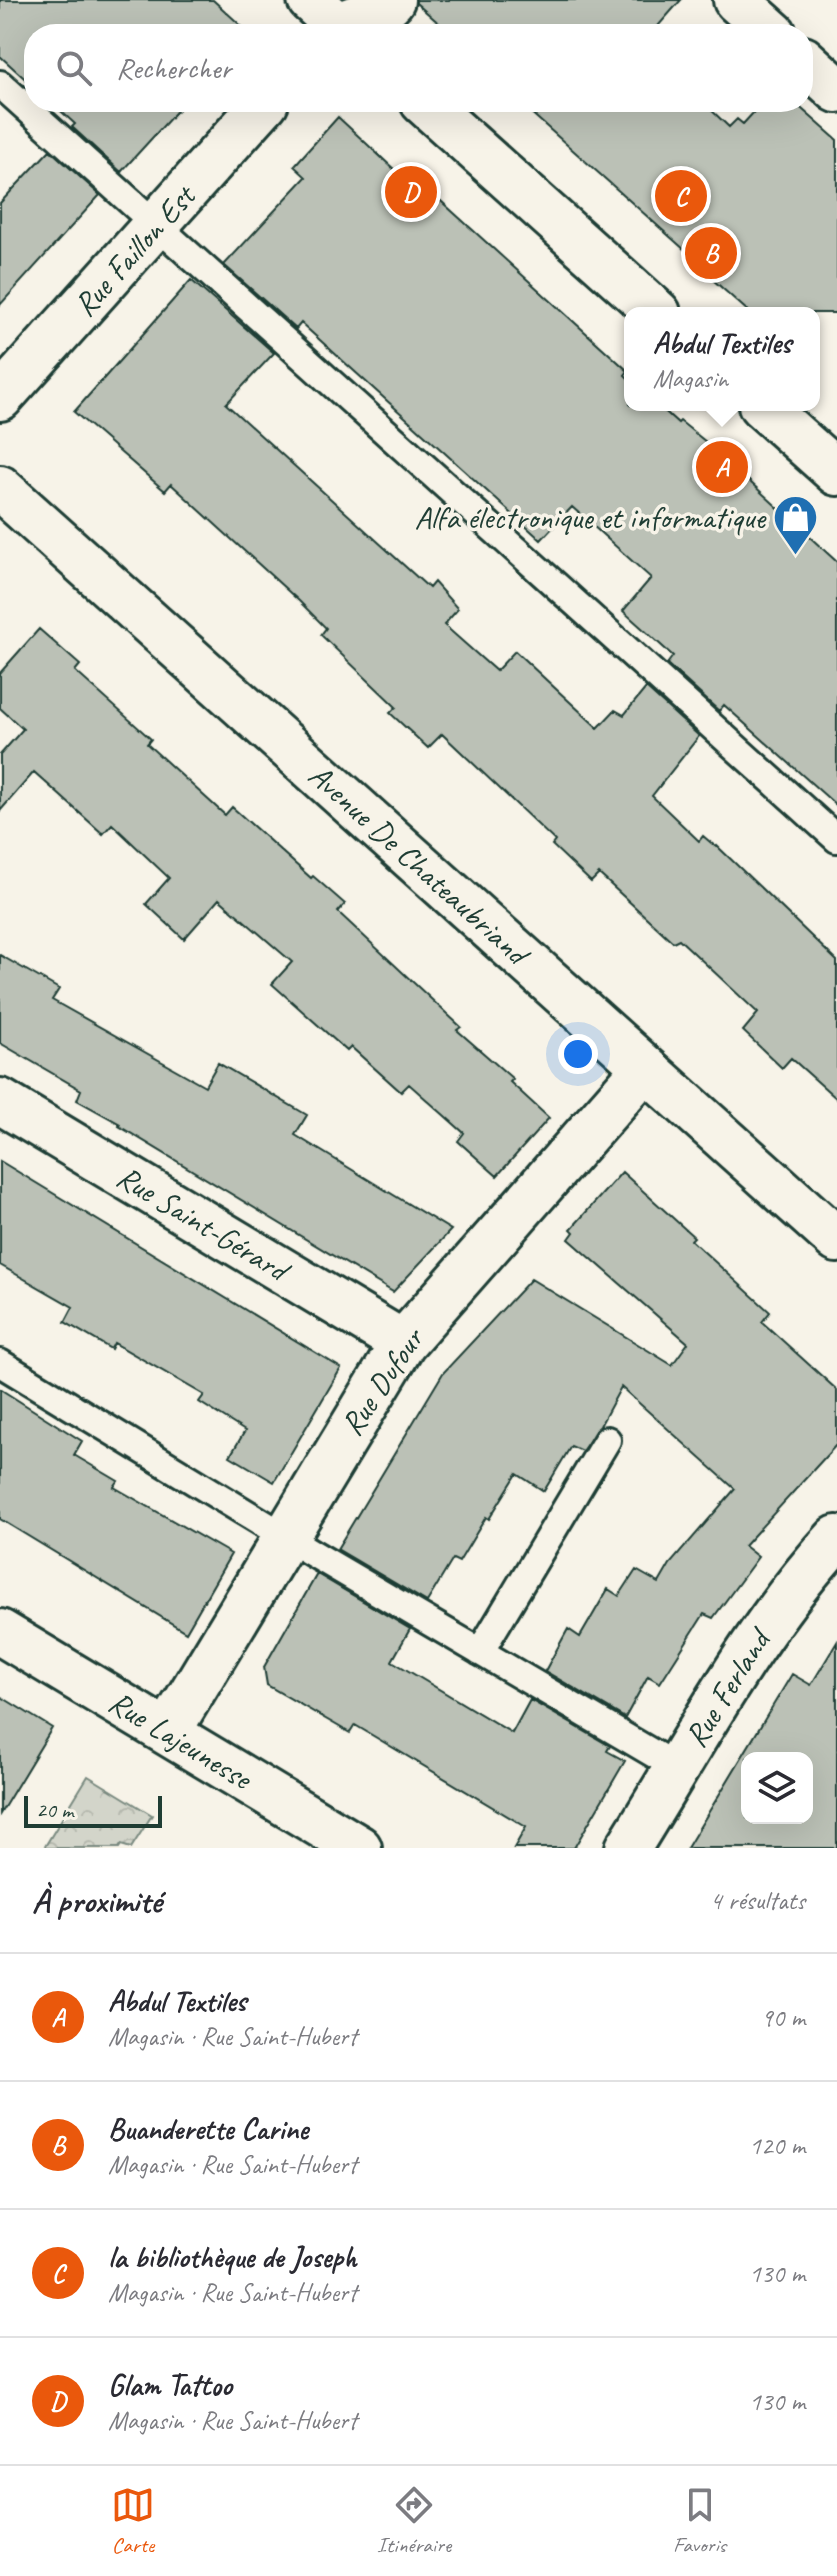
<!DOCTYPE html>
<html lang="fr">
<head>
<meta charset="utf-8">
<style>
  :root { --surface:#fff; --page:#f7f7f7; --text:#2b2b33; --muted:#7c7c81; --line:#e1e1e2; --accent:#ea580c }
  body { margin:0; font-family:Caveat,sans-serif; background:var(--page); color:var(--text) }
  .controls { position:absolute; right:24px; bottom:24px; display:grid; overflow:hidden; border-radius:16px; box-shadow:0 8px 32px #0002 }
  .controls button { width:72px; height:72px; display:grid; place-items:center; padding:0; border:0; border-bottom:2px solid var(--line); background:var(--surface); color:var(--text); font:40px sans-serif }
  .scale { position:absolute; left:24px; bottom:20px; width:138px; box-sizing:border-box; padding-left:8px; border:4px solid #1f3d34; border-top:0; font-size:22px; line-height:28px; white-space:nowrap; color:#1f3d34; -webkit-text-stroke:6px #f7f3e8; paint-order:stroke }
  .you { position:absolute; left:578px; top:1054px; width:28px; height:28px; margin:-20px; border:6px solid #fff; border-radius:50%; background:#1a73e8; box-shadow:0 0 0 12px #1a73e833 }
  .badge { display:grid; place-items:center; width:52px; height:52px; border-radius:50%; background:var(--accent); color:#fff; font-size:26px; font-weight:700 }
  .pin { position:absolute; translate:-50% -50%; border:4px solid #fff; box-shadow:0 2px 8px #0006 }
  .popup { position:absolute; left:624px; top:307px; width:196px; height:104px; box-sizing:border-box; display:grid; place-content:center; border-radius:16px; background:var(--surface); filter:drop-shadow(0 2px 6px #0005); font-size:26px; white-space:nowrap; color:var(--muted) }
  .popup b { font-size:30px; color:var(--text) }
  .popup::after { content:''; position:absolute; left:50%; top:100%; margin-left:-16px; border:16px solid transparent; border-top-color:var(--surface) }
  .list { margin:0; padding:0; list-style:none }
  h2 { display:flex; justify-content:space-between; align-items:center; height:104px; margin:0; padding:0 32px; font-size:34px }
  h2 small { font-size:26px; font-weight:400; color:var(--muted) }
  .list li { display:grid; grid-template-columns:52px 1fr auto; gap:24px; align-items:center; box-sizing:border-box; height:128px; padding:0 32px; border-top:2px solid var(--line) }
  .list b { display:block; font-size:30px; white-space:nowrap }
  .list p { margin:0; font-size:26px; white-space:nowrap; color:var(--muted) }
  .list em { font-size:26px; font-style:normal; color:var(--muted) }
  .icon { flex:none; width:44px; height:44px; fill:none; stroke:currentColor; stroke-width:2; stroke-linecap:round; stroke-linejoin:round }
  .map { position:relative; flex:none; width:837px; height:1848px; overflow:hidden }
  .search { position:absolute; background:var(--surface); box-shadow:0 8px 32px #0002; left:24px; right:24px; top:24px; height:88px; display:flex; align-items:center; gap:20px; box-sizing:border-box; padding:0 28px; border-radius:32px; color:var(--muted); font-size:30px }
  .sheet { height:616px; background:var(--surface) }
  nav { display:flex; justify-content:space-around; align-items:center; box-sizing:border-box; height:112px; border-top:2px solid var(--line); background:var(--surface); font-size:22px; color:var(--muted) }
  nav a { display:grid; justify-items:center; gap:4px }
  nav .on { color:var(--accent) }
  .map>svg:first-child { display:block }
  .forest { fill:url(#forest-crowns); stroke:#79897f; stroke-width:2 }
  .building { fill:#bbc1b6; stroke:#1f3d34; stroke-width:2; fill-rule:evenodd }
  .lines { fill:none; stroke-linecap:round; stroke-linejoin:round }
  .service-casing { stroke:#1f3d34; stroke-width:32 }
  .minor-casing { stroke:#1f3d34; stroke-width:50 }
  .tertiary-casing { stroke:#1f3d34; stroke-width:50 }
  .secondary-casing { stroke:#1f3d34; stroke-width:50 }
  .service { stroke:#f7f3e8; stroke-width:26 }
  .minor { stroke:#f7f3e8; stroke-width:44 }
  .tertiary { stroke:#f7f3e8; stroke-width:44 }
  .secondary { stroke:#f7f3e8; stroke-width:44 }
  .labels { text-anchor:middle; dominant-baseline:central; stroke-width:7; stroke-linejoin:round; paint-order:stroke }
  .street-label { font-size:32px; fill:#1f3d34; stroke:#f7f3e8 }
  .poi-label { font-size:32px; fill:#1f3d34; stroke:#f7f3e8; text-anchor:end }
</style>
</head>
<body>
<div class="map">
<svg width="837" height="1848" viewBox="0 0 837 1848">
  <defs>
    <pattern id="forest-crowns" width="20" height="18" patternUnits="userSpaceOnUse" patternTransform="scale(2)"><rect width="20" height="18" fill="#d3d5ca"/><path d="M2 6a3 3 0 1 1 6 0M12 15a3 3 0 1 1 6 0" fill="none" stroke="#b5b8ae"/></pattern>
  </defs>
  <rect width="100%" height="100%" fill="#f7f3e8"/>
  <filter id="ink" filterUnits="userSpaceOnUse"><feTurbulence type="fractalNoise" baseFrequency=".0125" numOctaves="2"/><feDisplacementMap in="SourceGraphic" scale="16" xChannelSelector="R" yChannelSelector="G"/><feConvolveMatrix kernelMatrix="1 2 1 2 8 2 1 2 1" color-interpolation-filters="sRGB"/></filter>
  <g filter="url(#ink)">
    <path class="forest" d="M88 1776 152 1815 131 1848 121 1845 119 1848H44Z"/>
    <path class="building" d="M0 0H213L248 32 246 34H34V87L0 56Z
      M416 0H681L651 34H451L416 3Z
      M51 102H185L121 172 72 127 75 124Z
      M519 102H703L729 127 737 119 743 124 763 102H794L837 140V313H750L712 279 714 276Z
      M338 117 426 199 432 193 628 371 625 375 630 380V405H658L678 423 680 421 711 446 837 562V806L724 705 719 711 667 664 673 656 623 611 651 578 572 507 541 540 301 323 296 329 224 265 306 177 294 166Z
      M50 150 100 195 0 305V203Z
      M191 280 274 353 226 404 429 588 434 582 458 609 444 625 496 671 515 651 598 728 615 710 624 715 646 688 699 736 652 796 699 841 703 836 716 847 717 846 837 961V1099L791 1058 782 1068 743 1031 758 1013 679 939 673 942 599 874 591 882 552 845 555 841 442 734 428 748 390 713 396 707 321 635 326 628 299 601 171 484 165 491 74 412Z
      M39 629 80 665 75 671 151 739 147 744 225 815 232 807 311 878 313 876 345 904 338 912 461 1027 457 1030 513 1079 510 1082 549 1118 497 1176 458 1141 464 1133 409 1084 401 1092 351 1047 347 1051 272 984 292 962 219 899 184 939 146 904 169 878 112 824 103 834 34 772 0 811V755L23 729 0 708V673Z
      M0 955 59 989 52 1000 205 1086 218 1063 307 1115 295 1135 451 1230 393 1292 119 1126 120 1124 77 1100 81 1090 0 1043Z
      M0 1161 341 1368 274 1482 230 1456 245 1431 199 1402 204 1395 114 1343 111 1349 65 1322 73 1307 0 1265Z
      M622 1172 694 1237 691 1240 770 1312 762 1322 837 1390V1444L744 1546 758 1557 713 1618 704 1614 660 1683 648 1676 625 1718 545 1671 568 1629 580 1637 608 1589 619 1596 636 1570 659 1583 670 1564 735 1489 621 1387 600 1426 582 1451 571 1446 544 1491 517 1474 489 1519 486 1517 459 1562 453 1559 427 1602 337 1549 443 1373 531 1279 672 1365 688 1343 569 1239 574 1232 571 1229Z
      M0 1389 82 1441 74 1455 118 1481 114 1487 231 1554 186 1632 0 1519Z
      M317 1574 410 1629 392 1661 512 1733 530 1700 610 1746 607 1751 625 1761 574 1848H514L526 1827 355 1725 350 1733 267 1685 264 1667Z
      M837 1642V1848H687L792 1674 811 1685ZM747 1758H807V1818H747Z
      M0 1696 52 1728 0 1814Z"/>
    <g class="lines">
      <defs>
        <path id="service" d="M0 84 837 839
          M0 1363 312 1553 678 1768
          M480 1652 607 1440"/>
        <path id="minor" d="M736 0 774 34
          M329 34C346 15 375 19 392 0
          M803 59 837 90
          M0 398 266 102
          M0 1101 403 1343
          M168 1732 403 1343 645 1068
          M628 1848C694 1743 752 1630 837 1538"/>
        <path id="tertiary" d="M310 0 348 34
          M423 102 658 313
          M761 405 837 473
          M0 488 837 1240"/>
        <path id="secondary" d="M0 1632 359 1848"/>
      </defs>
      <use href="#service" class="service-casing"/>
      <use href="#minor" class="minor-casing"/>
      <use href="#tertiary" class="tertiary-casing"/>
      <use href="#secondary" class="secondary-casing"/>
      <use href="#service" class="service"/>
      <use href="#minor" class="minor"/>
      <use href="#tertiary" class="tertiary"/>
      <use href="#secondary" class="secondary"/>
    </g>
  </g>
  <defs>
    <symbol id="shop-pin" viewBox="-11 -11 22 30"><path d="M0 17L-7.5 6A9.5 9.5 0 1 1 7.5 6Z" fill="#1f6fb2" stroke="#f7f3e8"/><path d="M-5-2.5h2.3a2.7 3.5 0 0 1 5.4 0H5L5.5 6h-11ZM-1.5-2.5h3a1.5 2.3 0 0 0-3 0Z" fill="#fff"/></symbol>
  </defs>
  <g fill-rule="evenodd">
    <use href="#shop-pin" x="770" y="492" width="51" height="69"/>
  </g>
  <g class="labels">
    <g class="street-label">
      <text transform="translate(134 251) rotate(-48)">Rue Faillon Est</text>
      <text transform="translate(418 864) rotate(42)">Avenue De Chateaubriand</text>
      <text transform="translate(202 1223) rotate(31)">Rue Saint-Gérard</text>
      <text transform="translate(382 1382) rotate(-56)">Rue Dufour</text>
      <text transform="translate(727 1689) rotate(-58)">Rue Ferland</text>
      <text transform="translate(180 1740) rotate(31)">Rue Lajeunesse</text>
    </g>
    <g class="poi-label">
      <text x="765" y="517">Alfa électronique et informatique</text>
    </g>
  </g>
</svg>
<div class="controls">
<button><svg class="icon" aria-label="layers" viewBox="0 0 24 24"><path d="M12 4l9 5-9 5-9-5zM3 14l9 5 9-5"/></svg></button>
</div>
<div class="scale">20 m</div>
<div class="you"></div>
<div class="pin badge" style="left:722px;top:467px">A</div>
<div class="popup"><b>Abdul Textiles</b>Magasin</div>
<div class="pin badge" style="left:711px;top:253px">B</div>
<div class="pin badge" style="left:681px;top:196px">C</div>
<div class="pin badge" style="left:411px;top:192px">D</div>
<div class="search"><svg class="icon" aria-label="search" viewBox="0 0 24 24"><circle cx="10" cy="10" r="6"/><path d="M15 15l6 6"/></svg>Rechercher</div>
</div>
<section class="sheet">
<h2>À proximité<small>4 résultats</small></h2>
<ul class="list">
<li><span class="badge">A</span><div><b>Abdul Textiles</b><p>Magasin · Rue Saint-Hubert</p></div><em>90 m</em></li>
<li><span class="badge">B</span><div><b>Buanderette Carine</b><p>Magasin · Rue Saint-Hubert</p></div><em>120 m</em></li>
<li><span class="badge">C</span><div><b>la bibliothèque de Joseph</b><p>Magasin · Rue Saint-Hubert</p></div><em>130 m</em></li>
<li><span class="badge">D</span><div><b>Glam Tattoo</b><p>Magasin · Rue Saint-Hubert</p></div><em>130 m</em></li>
</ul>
</section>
<nav>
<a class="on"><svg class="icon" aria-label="map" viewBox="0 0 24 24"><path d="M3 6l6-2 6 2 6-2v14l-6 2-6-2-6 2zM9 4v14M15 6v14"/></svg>Carte</a>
<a><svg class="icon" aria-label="directions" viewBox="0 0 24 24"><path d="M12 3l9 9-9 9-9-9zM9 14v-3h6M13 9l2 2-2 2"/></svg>Itinéraire</a>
<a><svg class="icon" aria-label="saved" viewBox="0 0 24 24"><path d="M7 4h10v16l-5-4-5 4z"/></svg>Favoris</a>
</nav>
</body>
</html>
